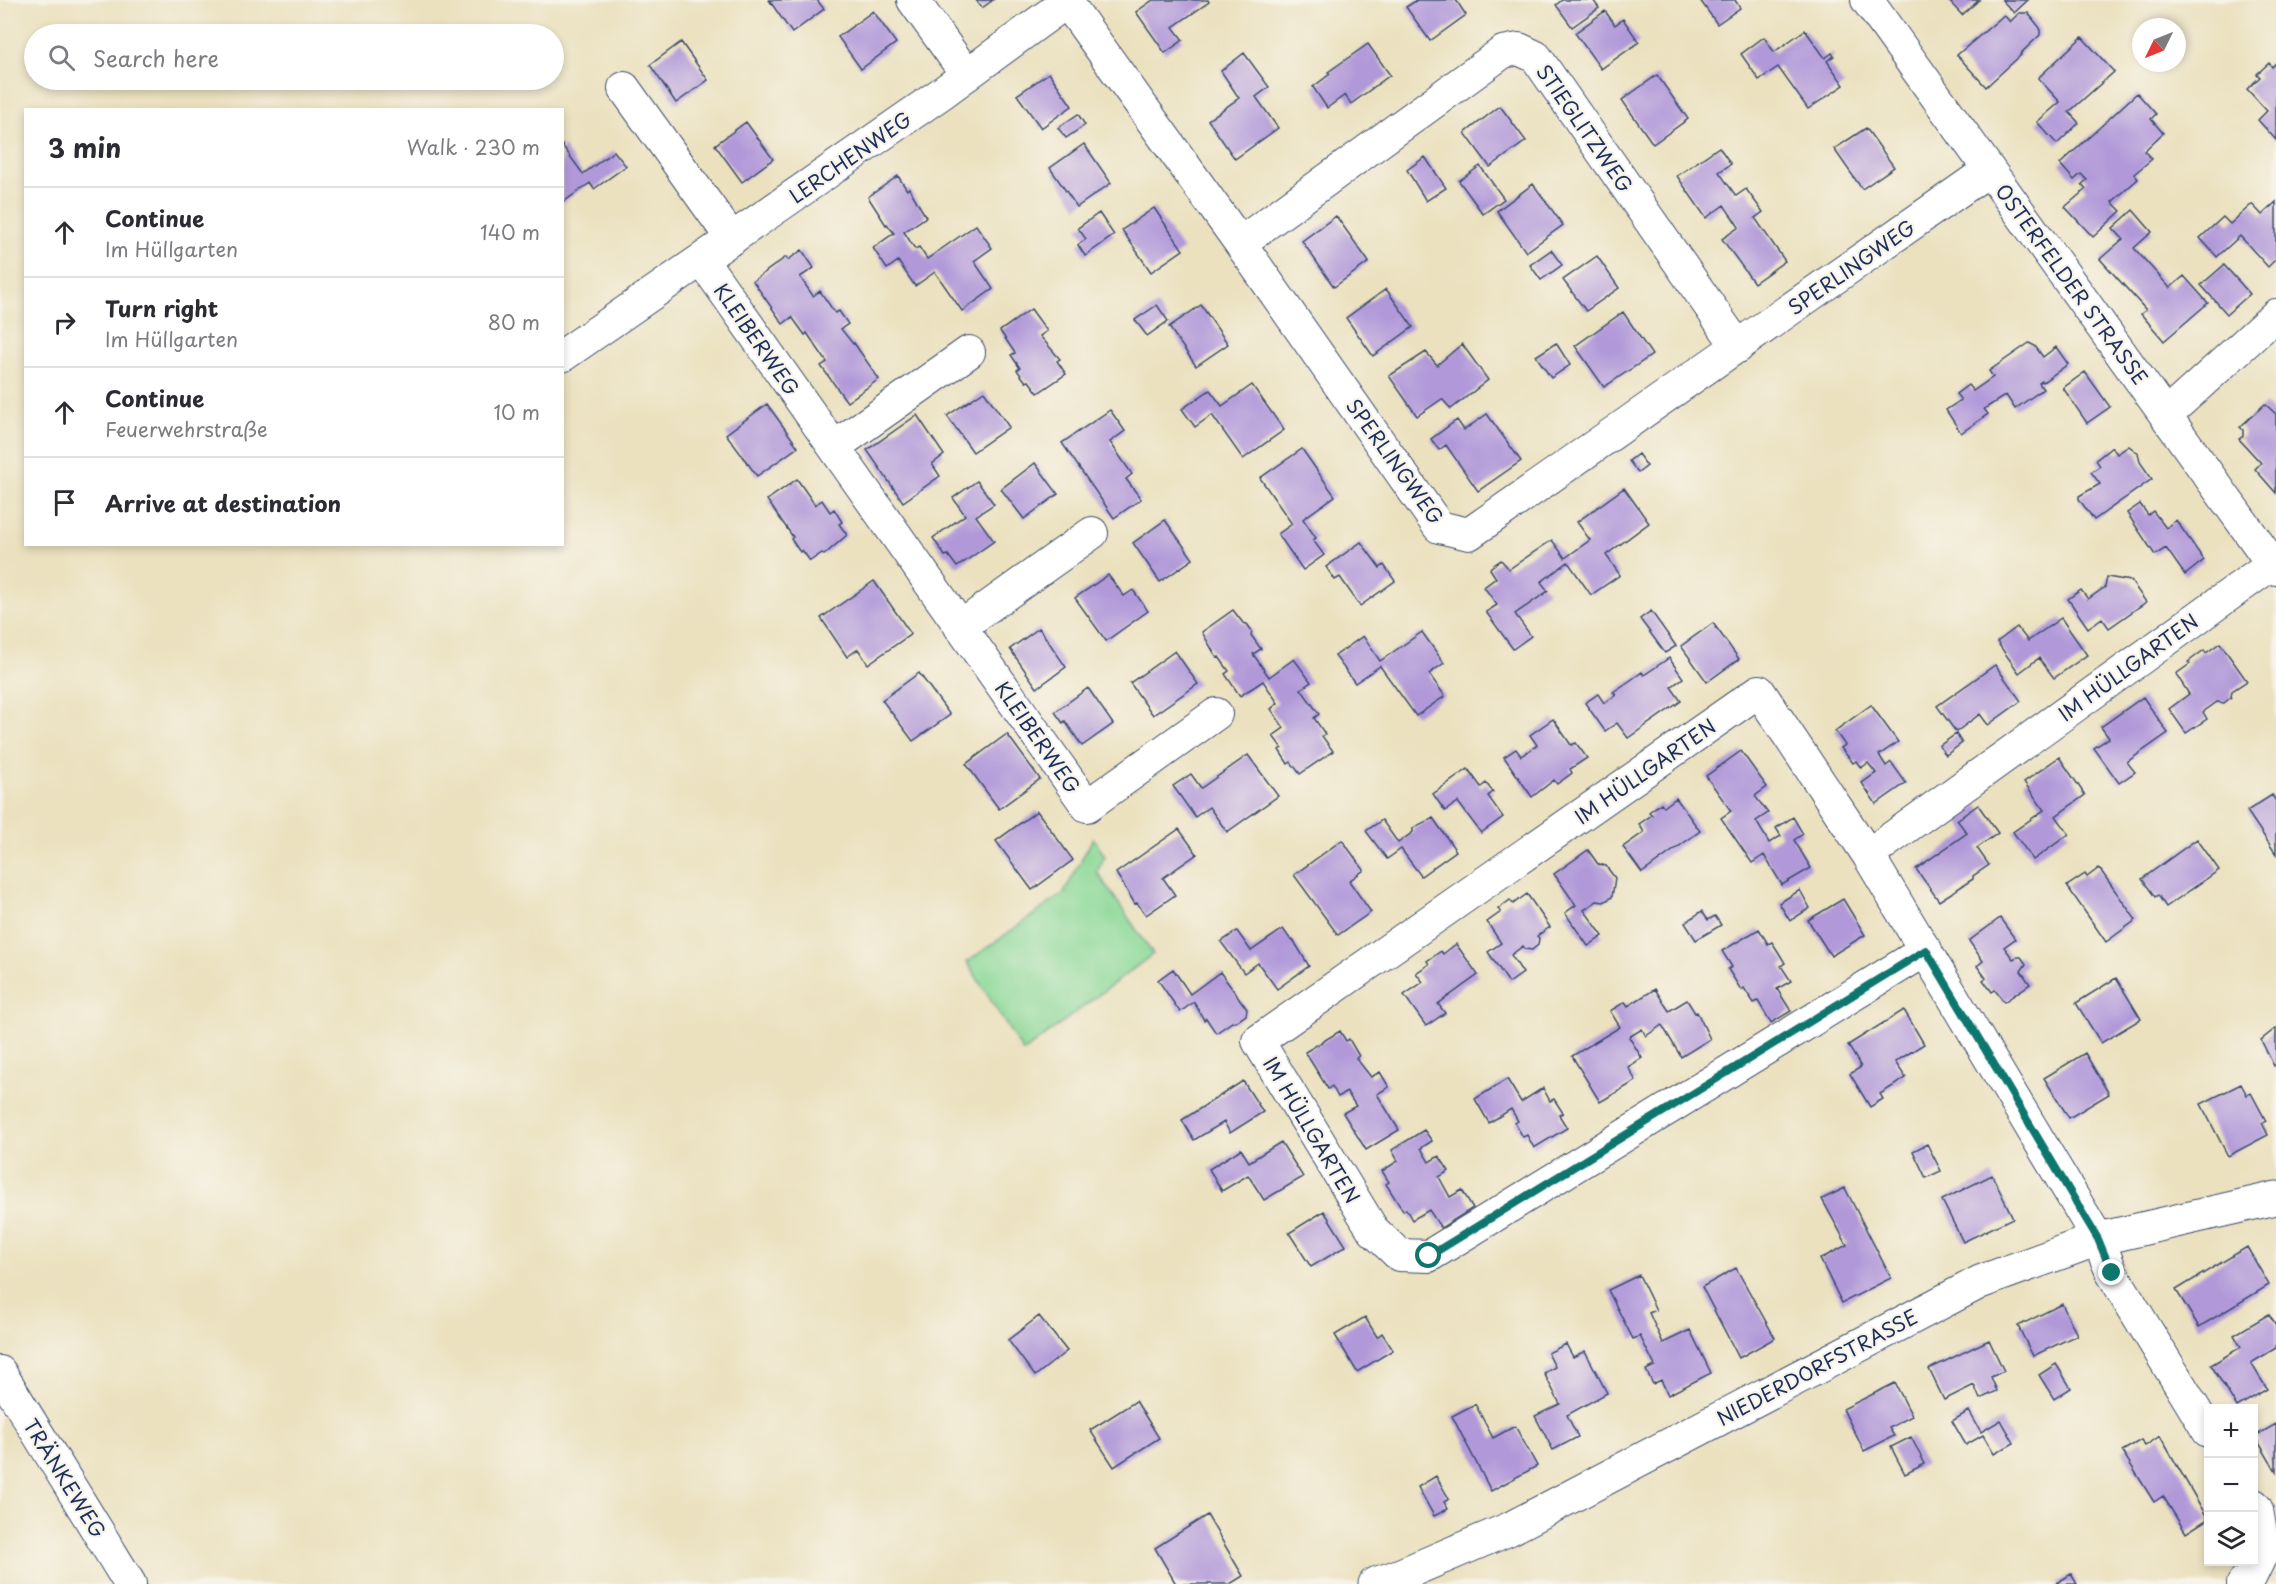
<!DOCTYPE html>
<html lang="en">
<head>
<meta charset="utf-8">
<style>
  :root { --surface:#fff; --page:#f7f7f7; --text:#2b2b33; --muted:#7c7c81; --line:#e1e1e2 }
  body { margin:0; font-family:"Playpen Sans",sans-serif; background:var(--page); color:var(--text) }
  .controls { position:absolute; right:18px; bottom:18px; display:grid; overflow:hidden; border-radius:0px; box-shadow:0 3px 9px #0003 }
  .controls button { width:54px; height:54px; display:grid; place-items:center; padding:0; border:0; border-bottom:2px solid var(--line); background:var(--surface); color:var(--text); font:30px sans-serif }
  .compass { position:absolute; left:2132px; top:18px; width:54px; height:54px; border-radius:50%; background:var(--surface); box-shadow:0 3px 9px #0003; rotate:227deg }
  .stop { position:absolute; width:18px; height:18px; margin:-14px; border:4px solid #0f766e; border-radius:50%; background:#fff }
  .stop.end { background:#0f766e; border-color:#fff; box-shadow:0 2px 6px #0008 }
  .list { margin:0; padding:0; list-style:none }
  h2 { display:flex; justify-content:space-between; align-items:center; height:78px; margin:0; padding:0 24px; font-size:26px }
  h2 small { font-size:20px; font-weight:400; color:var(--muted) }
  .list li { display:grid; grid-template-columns:39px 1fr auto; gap:18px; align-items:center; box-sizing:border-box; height:90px; padding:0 24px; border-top:2px solid var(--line) }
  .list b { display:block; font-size:22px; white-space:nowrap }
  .list p { margin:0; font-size:20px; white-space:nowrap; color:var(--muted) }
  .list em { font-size:20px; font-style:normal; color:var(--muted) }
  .icon { flex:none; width:33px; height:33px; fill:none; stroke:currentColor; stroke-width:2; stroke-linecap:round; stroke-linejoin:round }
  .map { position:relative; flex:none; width:2276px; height:1584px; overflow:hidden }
  .search { position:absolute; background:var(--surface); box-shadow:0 3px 9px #0003; left:24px; top:24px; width:540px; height:66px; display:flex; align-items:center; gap:15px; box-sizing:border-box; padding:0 21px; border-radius:33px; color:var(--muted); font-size:22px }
  .panel { position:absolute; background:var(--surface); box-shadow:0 3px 9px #0003; left:24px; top:108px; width:540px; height:438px; border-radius:0px }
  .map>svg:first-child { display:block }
  .green { fill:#89d897; stroke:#52847a; stroke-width:1.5 }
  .building { fill:#b199d9 }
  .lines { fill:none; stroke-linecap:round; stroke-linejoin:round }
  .minor-casing { stroke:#3a4a6d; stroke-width:34 }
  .secondary-casing { stroke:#3a4a6d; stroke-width:35 }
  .minor { stroke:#fff; stroke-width:32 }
  .secondary { stroke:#fff; stroke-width:33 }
  .route { stroke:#0f766e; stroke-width:8 }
  .labels { text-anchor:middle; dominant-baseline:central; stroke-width:4.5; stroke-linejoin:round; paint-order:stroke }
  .street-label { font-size:20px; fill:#1b2f5e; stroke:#f7f3e8 }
</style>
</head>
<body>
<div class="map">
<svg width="2276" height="1584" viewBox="0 0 2276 1584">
  <rect width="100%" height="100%" fill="#f7f3e8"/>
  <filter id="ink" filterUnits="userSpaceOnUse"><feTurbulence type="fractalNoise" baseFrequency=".0167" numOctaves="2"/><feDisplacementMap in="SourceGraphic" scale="12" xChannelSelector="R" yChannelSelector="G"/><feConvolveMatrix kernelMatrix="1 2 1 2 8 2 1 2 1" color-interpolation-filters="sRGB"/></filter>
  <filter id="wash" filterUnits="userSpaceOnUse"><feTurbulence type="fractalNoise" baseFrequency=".008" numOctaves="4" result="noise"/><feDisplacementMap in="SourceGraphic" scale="24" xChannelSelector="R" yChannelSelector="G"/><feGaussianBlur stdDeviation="1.35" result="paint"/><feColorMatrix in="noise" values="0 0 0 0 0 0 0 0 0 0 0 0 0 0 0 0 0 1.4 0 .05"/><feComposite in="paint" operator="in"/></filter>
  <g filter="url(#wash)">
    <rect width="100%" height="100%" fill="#ebe1bf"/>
    <path class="green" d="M1093 838 1105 856 1097 872 1153 954 1023 1052 967 962 1064 893Z"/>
    <g id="blocks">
      <path class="building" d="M769 0H817L824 9 792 33Z
        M976 0H993L982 8Z
        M1153 0H1208L1209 2 1173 27 1183 40 1165 53 1136 12Z
        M1417 0H1456L1466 15 1430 41 1406 7Z
        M1562 0H1593L1599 8 1572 27 1556 5Z
        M1700 0H1735L1740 8 1717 24Z
        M1948 0H1979L1962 15Z
        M2002 0H2028L2014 13Z
        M873 11 896 43 861 69 838 37Z
        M1605 11 1615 25 1623 19 1639 42 1601 69 1575 33Z
        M2019 13H2028L2040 28V35L2020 54 2021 55 1986 87 1957 55 2004 15 2010 22Z
        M1805 30 1825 58 1832 53 1834 56 1827 61 1844 85 1808 109 1778 67 1759 80 1741 54 1764 37 1774 52Z
        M2082 37 2114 72 2069 112 2079 123 2057 144 2037 122 2060 102 2038 78Z
        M681 42 708 80 676 103 650 65Z
        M1368 44 1390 75 1351 104 1345 95 1327 108 1313 87 1330 74 1328 72Z
        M1244 53 1269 87 1256 97 1278 128 1235 159 1208 120 1239 98 1221 71Z
        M2269 63 2272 67 2276 63V140L2258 120 2267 111 2247 89 2260 77 2257 74Z
        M1049 73 1072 106 1041 128 1017 95Z
        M1657 75 1688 119 1653 144 1622 100Z
        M2137 93 2156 114 2151 119 2163 133 2144 151 2152 159 2134 174 2138 179 2112 202 2121 211 2093 237 2065 207 2086 189 2082 184 2087 180 2081 174 2074 180 2060 164Z
        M1500 106 1526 141 1490 167 1465 133Z
        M1078 114 1085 125 1066 138 1058 128Z
        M746 122 773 159 742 182 715 145Z
        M1866 128 1894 167 1862 189 1834 149Z
        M1084 144 1111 183 1077 207 1050 168Z
        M562 145 583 174 614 151 626 166 594 189 590 183 562 203Z
        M1719 147 1731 164 1719 172 1736 196 1746 189 1763 212 1755 218 1785 261 1754 283 1722 239 1739 227 1724 205 1706 218 1677 176Z
        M1425 157 1446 188 1426 201 1407 170Z
        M1480 166 1504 199 1483 214 1459 181Z
        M898 176 907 190 909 188 926 217 904 232 915 249 919 247 927 259 976 225 992 248 974 261 993 289 962 311 935 272 915 286 898 261 887 269 873 248 894 233 887 224 886 225 868 197Z
        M1533 184 1563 225 1526 252 1497 211Z
        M2276 202V259L2268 267 2240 236 2217 257 2200 238 2223 217 2230 224 2252 204 2262 215Z
        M1154 208 1183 250 1151 272 1122 230Z
        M2133 210 2152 232 2134 248 2170 288 2184 276 2208 303 2164 341 2141 314 2146 310 2100 259 2123 239 2113 228Z
        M1099 213 1114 235 1085 256 1078 245 1086 239 1078 228Z
        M1336 216 1369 262 1334 287 1302 241Z
        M802 250 814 268 800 277 813 296 820 291 835 313 839 311 848 324 841 329 853 344 854 343 879 379 847 402 821 366 827 362 807 333 805 335 792 317 783 324 753 281 786 257 788 260Z
        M1551 250 1562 265 1541 280 1530 265Z
        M1597 256 1619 288 1586 311 1563 280Z
        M2224 265 2250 294 2227 314 2201 285Z
        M1386 289 1413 327 1373 356 1346 318Z
        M1157 305 1168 321 1147 336 1135 320Z
        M1201 305 1228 344 1196 366 1169 327Z
        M1031 309 1047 331 1040 336 1060 359 1057 361 1066 374 1038 393 1029 381 1026 382 1017 370 1020 368 1011 355 1015 353 1000 331Z
        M1623 312 1652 355 1604 387 1575 346Z
        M1556 343 1570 365 1551 378 1536 356Z
        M2029 343 2035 346 2043 357 2056 347 2068 364 2043 382 2042 381 2039 383 2043 389 2015 409 2006 395 1984 409 1988 414 1961 433 1946 410 1961 400 1956 394 1968 385 1973 391 1993 377 1989 371Z
        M1462 344 1488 380 1451 409 1442 399 1417 416 1389 376 1426 352 1437 365Z
        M2085 372 2110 407 2087 423 2063 388Z
        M1252 385 1284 430 1243 459 1212 415 1195 427 1182 409 1210 390 1222 406Z
        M984 391 1009 427 973 452 947 416Z
        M767 404 798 447 757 476 726 434Z
        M2265 404 2276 414V493L2255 469 2261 463 2239 439 2243 436V430L2240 427Z
        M1110 410 1125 431 1110 442 1132 474 1126 479 1141 499 1114 518 1062 443Z
        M1487 414 1521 461 1478 491 1446 445 1439 450 1431 439 1457 420 1464 430Z
        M917 415 944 455 932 464 940 476 903 502 867 450Z
        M2129 446 2138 453 2140 462 2152 479 2094 520 2079 499V496L2100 484 2091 472 2100 466 2096 460 2112 447 2117 454Z
        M1302 449 1335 496 1303 519 1316 538 1313 540 1324 555 1303 570 1278 534 1292 524 1260 478Z
        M1638 454 1647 466 1638 473 1629 461Z
        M1035 463 1058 494 1024 519 1001 489Z
        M797 479 815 505 822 500 830 512 834 509 842 522 839 524 847 535 824 555 822 553 810 561 802 550 800 552 791 539 793 537 767 500Z
        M977 481 994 504 976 516 994 541 957 567 948 555 945 556 933 538 965 515 953 498Z
        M1624 488 1649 523 1606 555 1620 575 1591 595 1568 562 1541 582 1548 591 1515 614 1531 636 1513 649 1486 612 1497 605 1484 587 1496 578 1490 569 1491 567 1501 560 1509 569 1552 540 1565 558 1590 540 1577 522Z
        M2140 504 2148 515 2153 511 2166 528 2176 520 2204 560 2185 575 2166 548 2155 555 2127 513Z
        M1165 520 1193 559 1160 582 1133 543Z
        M1361 542 1380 568 1384 565 1395 581 1360 606 1340 577 1335 580 1326 567Z
        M1108 575 1124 596 1133 590 1148 611 1106 641 1075 598Z
        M2107 577 2131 581 2146 602 2109 628 2102 618 2088 628 2068 599 2081 590 2088 599 2105 587Z
        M874 581 911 634 868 664 858 649 847 657 821 618Z
        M1233 610 1243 623 1247 624 1252 631 1251 635 1261 649 1253 654 1269 677 1294 659 1311 682 1301 689 1319 714 1314 718 1325 734 1322 736 1333 751 1300 774 1291 762 1288 764 1279 750 1282 748 1273 736 1284 728 1271 709 1278 703 1263 681 1240 696 1225 674 1229 671 1219 657 1217 658 1202 632Z
        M1651 611 1676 646 1665 653 1640 619Z
        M2061 618 2087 655 2054 678 2039 658 2019 673 1997 642 2017 627 2028 641Z
        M1713 623 1739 659 1707 682 1681 646Z
        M1039 628 1066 667 1037 688 1010 649Z
        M1422 632 1444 663 1429 674 1445 696 1416 716 1380 666 1355 683 1335 656 1363 636 1380 661Z
        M2220 643 2247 681 2232 691 2231 697 2224 703 2217 702 2203 712 2207 719 2186 733 2169 709 2189 694 2176 674 2190 664 2188 662 2204 650 2206 653Z
        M1175 651 1198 684 1153 715 1130 683Z
        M1669 658 1683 678 1671 687 1681 701 1628 738 1617 723 1605 731 1585 703 1598 694 1604 703 1616 695 1613 692 1628 682 1642 672 1644 675Z
        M1995 665 2021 701 1988 725 1980 714 1956 732 1937 706Z
        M919 673 950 715 913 741 882 700Z
        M1088 688 1113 724 1082 746 1065 721 1063 723 1055 712Z
        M2143 697 2168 733 2127 762 2135 772 2119 783 2094 748 2109 738 2101 727Z
        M1871 705 1898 742 1879 755 1886 766 1891 762 1906 783 1876 804 1862 783 1876 773 1868 763 1861 768 1856 761 1853 763 1841 748 1845 745 1835 731Z
        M1553 719 1571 745 1576 743 1587 758 1570 769 1572 773 1557 784 1554 780 1532 797 1504 757 1516 749 1521 756 1537 745 1530 735Z
        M1007 734 1040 779 999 809 966 764Z
        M1956 734 1962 743 1946 755 1939 746Z
        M1741 751 1767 787 1755 796 1768 813 1756 821 1769 843 1781 836 1776 828 1793 817 1803 834 1794 840 1811 868 1782 885 1764 855 1752 863 1721 818 1731 811 1706 776Z
        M1248 755 1278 796 1227 832 1209 807 1195 817 1173 786 1191 774 1201 788Z
        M2059 757 2085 795 2056 816 2069 834 2033 860 2013 832 2044 810 2024 782Z
        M1468 769 1481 787 1486 783 1493 792 1488 796 1503 817 1481 833 1458 802 1445 811 1433 794Z
        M2272 795 2276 801V854L2247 811Z
        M1676 798 1700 831 1642 873 1623 847 1644 832 1639 824 1652 815 1649 812 1661 803 1664 807Z
        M1978 805 1998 833 1977 848 1989 865 1973 876V879L1939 901 1916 869 1967 833 1957 820Z
        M1037 811 1073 860 1032 890 996 841Z
        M1433 818 1456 851 1421 876 1401 849 1387 859 1366 831 1382 820 1398 843 1413 832V828Z
        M1179 829 1197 854 1163 878 1175 895 1146 915 1137 903 1135 904 1116 873Z
        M2197 839 2219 870 2166 907 2158 895 2155 897 2142 879Z
        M1342 840 1364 870 1349 881 1371 912 1338 935 1294 875Z
        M1588 850 1598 864 1606 866 1615 878 1612 897 1604 902 1597 901 1584 910 1603 936 1588 946 1565 913 1576 905 1554 874Z
        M2099 868 2136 920 2106 942 2067 886 2085 874 2087 877Z
        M1800 890 1810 908 1790 921 1779 903Z
        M1527 894 1550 927 1537 936 1539 938 1538 945 1532 950 1525 949 1523 946 1511 955 1523 973 1509 983 1488 952 1501 943 1487 922 1501 912 1498 909 1510 900 1513 904Z
        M1843 899 1865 935 1831 956 1808 920Z
        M1702 911 1708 920 1715 916 1721 925 1696 940 1685 923Z
        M2000 918 2015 939 2004 947 2013 959 2017 957H2021L2026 964 2021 971 2030 984 2004 1002 1995 990 1992 992 1983 980 1986 978 1977 966 1983 961 1969 941Z
        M1283 929 1290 939 1294 941 1309 966 1277 989 1258 963 1244 973 1221 942 1237 931 1251 951Z
        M1759 929 1768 944 1772 942 1779 953 1785 963 1781 966 1791 981 1777 989 1791 1011 1771 1023 1758 1001 1754 1003 1744 988 1741 990 1728 969 1732 967 1722 951Z
        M1456 944 1478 975 1438 1004 1445 1013 1426 1026 1404 995 1423 982 1416 973 1429 964 1427 961 1441 951 1443 954Z
        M1173 969 1190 994 1220 972 1247 1009 1246 1015 1236 1022H1232L1216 1033 1206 1018 1204 1020 1194 1002 1180 1012 1158 980Z
        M2116 978 2141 1019 2101 1043 2076 1003Z
        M1655 989 1669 1011 1687 1000 1695 1013 1697 1012 1710 1039 1681 1057 1662 1025 1646 1036 1642 1029 1629 1037 1642 1058 1628 1067 1636 1081 1600 1102 1572 1056 1620 1027 1610 1011 1625 1002 1628 1006Z
        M1904 1010 1924 1044 1895 1062 1906 1078 1880 1094 1883 1099 1870 1107 1850 1074 1861 1067 1848 1045Z
        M2276 1028V1064L2274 1066 2261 1040Z
        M1340 1031 1346 1041 1349 1039 1359 1056 1356 1058 1371 1077 1380 1072 1389 1087 1377 1094 1399 1130 1366 1150 1343 1113 1356 1106 1347 1092 1338 1097 1332 1086 1328 1089 1305 1052Z
        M2085 1053 2109 1094 2069 1118 2044 1078Z
        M1507 1079 1521 1102 1543 1088 1550 1101 1554 1099 1563 1113 1559 1115 1567 1128 1534 1148 1527 1135 1523 1137 1515 1123 1518 1121 1511 1109 1489 1123 1475 1099Z
        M1243 1081 1263 1112 1230 1133 1224 1122 1194 1140 1182 1120Z
        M2241 1084 2247 1095 2251 1093 2266 1121 2262 1123 2268 1135 2228 1156 2201 1104Z
        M1424 1130 1432 1141 1421 1148 1429 1162 1439 1156 1449 1171 1439 1177 1450 1197 1462 1190 1473 1208 1441 1228 1429 1210 1412 1220 1406 1209 1403 1211 1386 1184 1389 1182 1382 1171 1398 1161 1392 1150Z
        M1281 1142 1303 1177 1264 1200 1248 1175 1222 1191 1209 1169 1241 1149 1249 1162Z
        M1927 1144 1941 1171 1926 1178 1913 1151Z
        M1992 1175 2013 1218 1963 1242 1942 1200Z
        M1845 1188 1891 1278 1842 1303 1820 1259 1847 1245 1822 1199Z
        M1324 1211 1346 1246 1311 1267 1289 1233Z
        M2247 1247 2269 1285 2199 1327 2176 1290Z
        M1736 1268 1775 1338 1739 1358 1702 1287Z
        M1639 1275 1656 1310 1649 1313 1663 1343 1690 1330 1711 1373 1668 1395 1661 1380 1653 1384 1646 1370 1655 1366 1640 1336 1633 1339 1608 1290Z
        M2062 1304 2077 1335 2033 1356 2018 1326Z
        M2269 1314 2276 1325V1348L2251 1363 2267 1389 2237 1407 2211 1365 2241 1347 2234 1335Z
        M1039 1316 1067 1351 1035 1376 1008 1340Z
        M1365 1317 1377 1337 1382 1333 1393 1350 1357 1372 1335 1335Z
        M1989 1340 2004 1371 1991 1377 1997 1391 1980 1399 1974 1385 1944 1400 1929 1369Z
        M1566 1344 1573 1357 1585 1351 1607 1393 1567 1415 1578 1437 1553 1450 1535 1416 1560 1404 1544 1373 1555 1367 1548 1353Z
        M2056 1364 2071 1388 2054 1399 2039 1375Z
        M1895 1383 1912 1416 1889 1428 1894 1436 1864 1451 1843 1409Z
        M1136 1401 1159 1438 1114 1467 1090 1430Z
        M1475 1404 1493 1438 1515 1426 1537 1466 1491 1491 1452 1416Z
        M1969 1411 1981 1432 2001 1420 2014 1443 1994 1454 1983 1435 1966 1445 1952 1421Z
        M2276 1424V1472L2255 1436Z
        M2160 1436 2208 1519 2186 1533 2163 1496 2154 1502 2122 1451 2141 1440 2145 1446Z
        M1911 1437 1925 1464 1905 1474 1891 1447Z
        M1436 1476 1449 1499 1444 1502 1448 1509 1434 1516 1418 1487Z
        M1207 1515 1243 1576 1230 1584H1176L1155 1548Z
        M2071 1574 2077 1584H2055Z"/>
    </g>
  </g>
  <g filter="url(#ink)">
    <use href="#blocks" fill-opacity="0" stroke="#3a4a6d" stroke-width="1.5"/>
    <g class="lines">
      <defs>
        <path id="minor" d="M913 0 967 75
          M1867 0 2276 569
          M1067 2 1240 243 1439 527 1469 534 1989 170
          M624 88 732 239
          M1240 243 1503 52 1519 49 1536 57 1738 347
          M702 260 1087 806 1216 714
          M562 356 942 93 1069 0
          M2167 414 2276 315
          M834 447 969 352
          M960 627 1092 533
          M1868 855 2272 564
          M1926 950 1429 1256 1399 1255 1373 1230 1258 1041 1759 691 1868 855 2098 1239 2112 1273 2208 1431
          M0 1372 130 1584
          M2243 1584 2250 1578 2264 1549 2257 1510 2254 1505"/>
        <path id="secondary" d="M1375 1584 1396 1577 1509 1529 1980 1282 2098 1239 2276 1198"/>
      </defs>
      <use href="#minor" class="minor-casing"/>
      <use href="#secondary" class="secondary-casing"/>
      <use href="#minor" class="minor"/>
      <use href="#secondary" class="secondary"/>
    </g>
  </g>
  <g class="lines" filter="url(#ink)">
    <path class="route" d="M1429 1256 1926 950 2098 1239 2112 1273"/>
  </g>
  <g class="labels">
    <g class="street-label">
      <text transform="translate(1585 128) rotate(55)">STIEGLITZWEG</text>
      <text transform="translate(850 157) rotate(-35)">LERCHENWEG</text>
      <text transform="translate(1851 267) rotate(-35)">SPERLINGWEG</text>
      <text transform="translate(2072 284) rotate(54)">OSTERFELDER STRASSE</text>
      <text transform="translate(757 339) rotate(55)">KLEIBERWEG</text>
      <text transform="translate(1395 461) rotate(54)">SPERLINGWEG</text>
      <text transform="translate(2128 667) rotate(-36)">IM HÜLLGARTEN</text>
      <text transform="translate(1038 737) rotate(55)">KLEIBERWEG</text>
      <text transform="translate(1645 771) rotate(-35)">IM HÜLLGARTEN</text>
      <text transform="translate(1312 1130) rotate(59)">IM HÜLLGARTEN</text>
      <text transform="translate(1817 1367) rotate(-28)">NIEDERDORFSTRASSE</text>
      <text transform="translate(65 1478) rotate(58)">TRÄNKEWEG</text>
    </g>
  </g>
</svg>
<div class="controls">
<button>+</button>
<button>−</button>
<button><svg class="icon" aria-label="layers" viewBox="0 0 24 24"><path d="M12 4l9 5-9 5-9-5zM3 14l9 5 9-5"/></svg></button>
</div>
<svg class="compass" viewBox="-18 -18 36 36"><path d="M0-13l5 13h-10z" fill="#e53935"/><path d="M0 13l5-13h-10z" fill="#7c7c81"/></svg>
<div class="stop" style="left:1429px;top:1256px"></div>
<div class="stop end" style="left:2112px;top:1273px"></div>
<div class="search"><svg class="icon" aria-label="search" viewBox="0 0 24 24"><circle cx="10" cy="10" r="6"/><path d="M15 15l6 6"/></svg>Search here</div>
<section class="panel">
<h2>3 min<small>Walk · 230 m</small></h2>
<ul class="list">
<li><svg class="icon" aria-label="ahead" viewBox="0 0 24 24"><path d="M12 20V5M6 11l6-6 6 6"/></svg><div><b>Continue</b><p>Im Hüllgarten</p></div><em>140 m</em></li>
<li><svg class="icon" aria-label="right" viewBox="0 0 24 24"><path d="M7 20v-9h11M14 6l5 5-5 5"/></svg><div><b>Turn right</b><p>Im Hüllgarten</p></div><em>80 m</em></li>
<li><svg class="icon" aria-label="ahead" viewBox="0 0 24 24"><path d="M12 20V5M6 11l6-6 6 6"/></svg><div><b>Continue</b><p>Feuerwehrstraße</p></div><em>10 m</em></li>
<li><svg class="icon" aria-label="arrive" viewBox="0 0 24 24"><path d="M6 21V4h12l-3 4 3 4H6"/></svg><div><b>Arrive at destination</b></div></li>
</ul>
</section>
</div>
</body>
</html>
